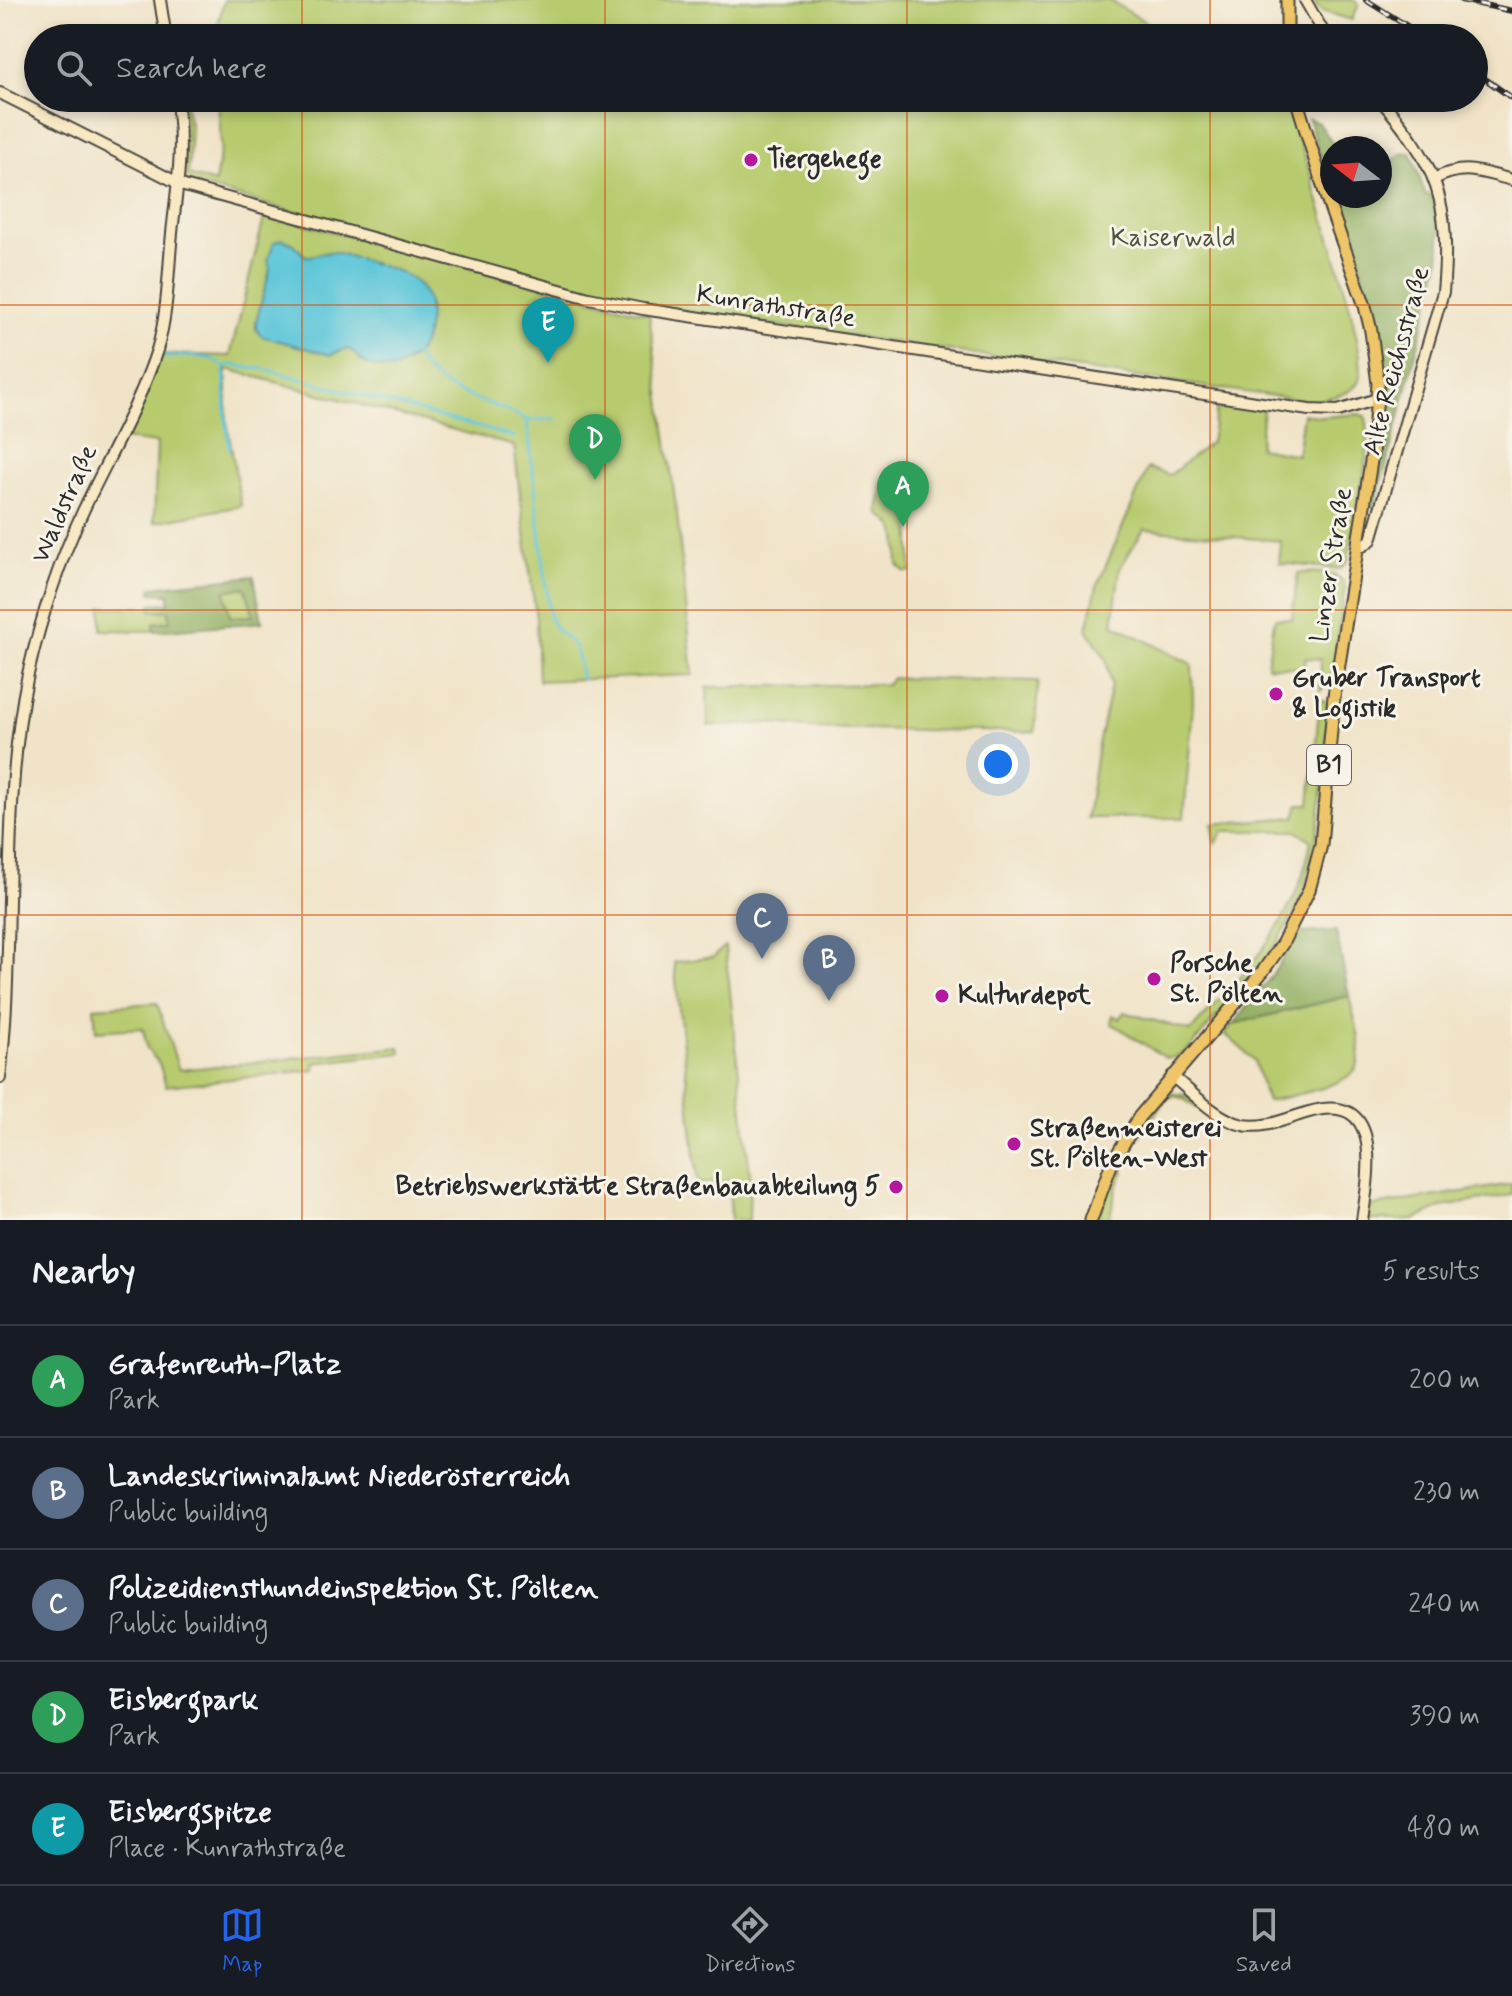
<!DOCTYPE html>
<html lang="en">
<head>
<meta charset="utf-8">
<style>
  :root { --surface:#171b24; --page:#242831; --text:#f1f3f6; --muted:#9ea1a6; --line:#363941; --accent:#2563eb }
  body { margin:0; font-family:Mynerve,sans-serif; background:var(--page); color:var(--text) }
  .compass { position:absolute; left:1320px; top:136px; width:72px; height:72px; border-radius:50%; background:var(--surface); box-shadow:0 4px 12px #0003; rotate:287deg }
  .you { position:absolute; left:998px; top:764px; width:28px; height:28px; margin:-20px; border:6px solid #fff; border-radius:50%; background:#1a73e8; box-shadow:0 0 0 12px #1a73e833 }
  .badge { display:grid; place-items:center; width:52px; height:52px; border-radius:50%; background:var(--accent); color:#fff; font-size:26px; font-weight:700 }
  .pin { position:absolute; translate:-50% -66px; filter:drop-shadow(0 2px 4px #0008) }
  .pin::after { content:''; position:absolute; top:42px; width:28px; height:24px; background:inherit; clip-path:polygon(0 0,100% 0,50% 100%) }
  .list { margin:0; padding:0; list-style:none }
  h2 { display:flex; justify-content:space-between; align-items:center; height:104px; margin:0; padding:0 32px; font-size:34px }
  h2 small { font-size:26px; font-weight:400; color:var(--muted) }
  .list li { display:grid; grid-template-columns:52px 1fr auto; gap:24px; align-items:center; box-sizing:border-box; height:112px; padding:0 32px; border-top:2px solid var(--line) }
  .list b { display:block; font-size:30px; white-space:nowrap }
  .list p { margin:0; font-size:26px; white-space:nowrap; color:var(--muted) }
  .list em { font-size:26px; font-style:normal; color:var(--muted) }
  .icon { flex:none; width:44px; height:44px; fill:none; stroke:currentColor; stroke-width:2; stroke-linecap:round; stroke-linejoin:round }
  .map { position:relative; flex:none; width:1512px; height:1220px; overflow:hidden }
  .search { position:absolute; background:var(--surface); box-shadow:0 4px 12px #0003; left:24px; right:24px; top:24px; height:88px; display:flex; align-items:center; gap:20px; box-sizing:border-box; padding:0 28px; border-radius:44px; color:var(--muted); font-size:30px }
  .sheet { height:664px; background:var(--surface) }
  nav { display:flex; justify-content:space-around; align-items:center; box-sizing:border-box; height:112px; border-top:2px solid var(--line); background:var(--surface); font-size:22px; color:var(--muted) }
  nav a { display:grid; justify-items:center; gap:4px }
  nav .on { color:var(--accent) }
  .map>svg:first-child { display:block }
  .green { fill:#b7cb6e; stroke:#717b4c; stroke-width:2 }
  .forest { fill:#91af61; stroke:#5e6d46; stroke-width:2; fill-rule:evenodd }
  .water { fill:#5dc6d9; stroke:#447882; stroke-width:2 }
  .lines { fill:none; stroke-linecap:round; stroke-linejoin:round }
  .stream { stroke:#5dc6d9; stroke-width:3 }
  .secondary-casing { stroke:#494742; stroke-width:14 }
  .primary-casing { stroke:#494742; stroke-width:15 }
  .secondary { stroke:#f8e8c3; stroke-width:10 }
  .primary { stroke:#eec569; stroke-width:11 }
  .rail-casing { stroke:#2b2b2b; stroke-width:6 }
  .rail { stroke:#f7f3e8; stroke-width:3; stroke-dasharray:9; stroke-linecap:butt }
  .grid { fill:none; stroke:#d5540f; stroke-width:2; stroke-opacity:0.55 }
  .poi-dot { fill:#b5179e; stroke:#f7f3e8; stroke-width:3 }
  .labels { text-anchor:middle; dominant-baseline:central; stroke-width:6; stroke-linejoin:round; paint-order:stroke }
  .shield { fill:#f7f3e8; stroke:#686764; stroke-width:2 }
  .shield-label { font-size:24px; font-weight:bold; fill:#2b2b2b }
  .poi-label { font-size:26px; font-weight:bold; fill:#2b2b2b; stroke:#f7f3e8; text-anchor:start }
  .park-label { font-size:26px; fill:#4e533c; stroke:#f7f3e8 }
  .street-label { font-size:26px; fill:#2b2b2b; stroke:#f7f3e8 }
</style>
</head>
<body>
<div class="map">
<svg width="1512" height="1220" viewBox="0 0 1512 1220">
  <rect width="100%" height="100%" fill="#f7f3e8"/>
  <filter id="ink" filterUnits="userSpaceOnUse"><feTurbulence type="fractalNoise" baseFrequency=".0125" numOctaves="2"/><feDisplacementMap in="SourceGraphic" scale="16" xChannelSelector="R" yChannelSelector="G"/><feConvolveMatrix kernelMatrix="1 2 1 2 8 2 1 2 1" color-interpolation-filters="sRGB"/></filter>
  <filter id="wash" filterUnits="userSpaceOnUse"><feTurbulence type="fractalNoise" baseFrequency=".006" numOctaves="4" result="noise"/><feDisplacementMap in="SourceGraphic" scale="32" xChannelSelector="R" yChannelSelector="G"/><feGaussianBlur stdDeviation="1.8" result="paint"/><feColorMatrix in="noise" values="0 0 0 0 0 0 0 0 0 0 0 0 0 0 0 0 0 1.4 0 .05"/><feComposite in="paint" operator="in"/></filter>
  <g filter="url(#wash)">
    <rect width="100%" height="100%" fill="#f0e3c7"/>
    <path class="green" d="M224 0H1109L1172 38H285L286 34 215 36Z
      M1312 0H1353L1359 4 1352 20 1321 11Z
      M181 98H184L191 129 188 175 215 183 221 147 218 98H1286C1298 141 1373 352 1359 381 1351 397 1326 398 1310 401L987 356 649 306 591 294 186 182 183 175 186 131Z
      M265 214 649 314 677 514 693 675 538 681 536 619 514 446 227 369V421L241 506 154 522 157 443 123 439 161 354 230 356Z
      M1218 401 1263 409 1259 448 1297 455 1303 414 1323 417 1358 414 1365 416C1376 443 1351 528 1348 561L1340 569 1279 563 1281 541 1144 529 1120 568 1113 624 1192 664 1193 704 1184 818H1087L1098 745 1111 685 1106 659 1087 629 1097 586 1148 468 1170 475 1211 442Z
      M891 477 917 482 911 518V572H905L898 565C897 541 902 528 880 515L878 510 884 481Z
      M1298 573C1313 572 1341 570 1345 587L1331 682 1320 691 1321 659 1305 658 1304 668 1267 666 1274 621 1276 618 1292 619Z
      M246 587 254 616 230 617 225 591Z
      M102 607H151L152 611H169L170 621 154 623V631L102 630Z
      M892 678 1038 681 1035 732 804 728 770 723 708 726 707 687 886 684Z
      M1320 699 1325 701 1328 709C1322 798 1323 881 1268 956 1253 978 1234 997 1216 1017 1203 1031 1187 1060 1166 1058L1111 1023 1113 1015 1120 1019 1124 1012 1191 1031C1245 971 1298 923 1311 840L1296 831H1223L1216 844 1212 824 1295 817 1299 804H1310Z
      M725 946 750 1175 749 1220H731L729 1181 698 1184 674 962 714 957Z
      M1349 996C1353 1016 1364 1044 1358 1064 1351 1087 1289 1096 1267 1101L1254 1060 1225 1034 1233 1024Z
      M157 1003 179 1070 400 1047 401 1053 314 1063 315 1070 166 1086 159 1063 147 1049 143 1028 96 1031 94 1007Z
      M1168 1093 1186 1095 1197 1103V1108C1187 1101 1177 1091 1165 1100L1137 1140 1121 1169 1124 1171 1117 1187 1109 1220H1098C1110 1179 1133 1119 1168 1093Z
      M1512 1184V1195L1442 1207 1414 1220H1367L1368 1211 1374 1206Z"/>
    <path class="forest" d="M1308 119 1319 123 1336 148H1332V190Z
      M1411 153 1425 193 1434 198 1440 228V261L1375 508 1371 507C1378 464 1392 416 1387 373 1381 311 1354 254 1334 196H1380V171L1401 154Z
      M254 576 262 622 154 631V623L170 621 169 611H151V604L169 603V594L151 593 152 587ZM245 587 254 616 230 617 225 591Z
      M1336 931 1349 996 1233 1024 1271 977 1299 933Z"/>
    <path class="water" d="M283 239 294 244 305 256C314 257 320 253 329 252 340 252 354 258 365 261 399 271 434 278 428 323 424 352 418 356 393 370 385 368 373 368 365 363 347 352 358 343 330 355L261 336 256 329V322L270 269 268 260 274 242Z"/>
    <g class="lines">
      <path class="stream" d="M416 355C433 395 494 400 527 420L550 619 556 629 575 646 582 679
        M163 357C181 357 211 352 224 367
        M224 367C234 360 249 372 261 368L514 437
        M224 367 226 421 230 450
        M527 420 555 419"/>
    </g>
  </g>
  <g filter="url(#ink)">
    <g class="lines">
      <defs>
        <path id="secondary" d="M160 0 166 38
          M1305 0 1327 38
          M0 93 184 186 589 298 643 309 1309 410 1338 411 1377 399
          M1434 179C1465 163 1480 172 1512 180
          M1358 545 1363 546 1371 540 1443 292C1451 203 1438 165 1379 98
          M1172 1076C1192 1092 1216 1119 1243 1125 1265 1129 1288 1118 1309 1112 1385 1090 1369 1176 1362 1220
          M0 1078C16 944 0 806 28 674 41 617 59 562 84 509 109 456 139 405 157 350 169 310 168 265 173 224 178 181 184 141 176 98"/>
        <path id="primary" d="M1287 0V38
          M1091 1220 1111 1165 1139 1117 1263 971 1282 944 1309 890 1321 845 1334 696 1372 455 1378 384 1371 331 1365 306 1326 196 1296 98"/>
      </defs>
      <use href="#secondary" class="secondary-casing"/>
      <use href="#primary" class="primary-casing"/>
      <use href="#secondary" class="secondary"/>
      <use href="#primary" class="primary"/>
      <defs>
        <path id="rail" d="M1366 0 1426 38
          M1461 0 1512 11
          M1474 71 1512 98"/>
      </defs>
      <use href="#rail" class="rail-casing"/>
      <use href="#rail" class="rail"/>
    </g>
  </g>
  <path class="grid" d="M302 0V38M605 0V38M907 0V38M1210 0V38M302 98V1220M605 98V1220M907 98V1220M1210 98V1220M0 305H1512M0 610H1512M0 915H1512"/>
  <g class="poi-dot">
    <circle cx="751" cy="160" r="8"/>
    <circle cx="1276" cy="694" r="8"/>
    <circle cx="1154" cy="979" r="8"/>
    <circle cx="942" cy="996" r="8"/>
    <circle cx="1014" cy="1144" r="8"/>
    <circle cx="896" cy="1187" r="8"/>
  </g>
  <g class="labels">
    <rect class="shield" x="1307" y="745" width="44" height="40" rx="6"/>
    <g class="shield-label">
      <text x="1329" y="765">B1</text>
    </g>
    <g class="poi-label">
      <text x="767" y="160">Tiergehege</text>
      <text x="1292" y="679">Gruber Transport<tspan x="1292" dy="30">&amp; Logistik</tspan></text>
      <text x="1170" y="964">Porsche<tspan x="1170" dy="30">St. Pölten</tspan></text>
      <text x="958" y="996">Kulturdepot</text>
      <text x="1030" y="1129">Straßenmeisterei<tspan x="1030" dy="30">St. Pölten-West</tspan></text>
      <text x="880" y="1187" text-anchor="end">Betriebswerkstätte Straßenbauabteilung 5</text>
    </g>
    <g class="park-label">
      <text x="1173" y="239">Kaiserwald</text>
    </g>
    <g class="street-label">
      <text transform="translate(776 307) rotate(9)">Kunrathstraße</text>
      <text transform="translate(1397 361) rotate(-75)">Alte Reichsstraße</text>
      <text transform="translate(65 504) rotate(-66)">Waldstraße</text>
      <text transform="translate(1332 565) rotate(-81)">Linzer Straße</text>
    </g>
  </g>
</svg>
<svg class="compass" viewBox="-18 -18 36 36"><path d="M0-13l5 13h-10z" fill="#e53935"/><path d="M0 13l5-13h-10z" fill="#9ea1a6"/></svg>
<div class="you"></div>
<div class="pin badge" style="left:903px;top:527px;background:#2e9e5b">A</div>
<div class="pin badge" style="left:829px;top:1001px;background:#5c6f8a">B</div>
<div class="pin badge" style="left:762px;top:959px;background:#5c6f8a">C</div>
<div class="pin badge" style="left:595px;top:480px;background:#2e9e5b">D</div>
<div class="pin badge" style="left:548px;top:363px;background:#0f9aa8">E</div>
<div class="search"><svg class="icon" aria-label="search" viewBox="0 0 24 24"><circle cx="10" cy="10" r="6"/><path d="M15 15l6 6"/></svg>Search here</div>
</div>
<section class="sheet">
<h2>Nearby<small>5 results</small></h2>
<ul class="list">
<li><span class="badge" style="background:#2e9e5b">A</span><div><b>Grafenreuth-Platz</b><p>Park</p></div><em>200 m</em></li>
<li><span class="badge" style="background:#5c6f8a">B</span><div><b>Landeskriminalamt Niederösterreich</b><p>Public building</p></div><em>230 m</em></li>
<li><span class="badge" style="background:#5c6f8a">C</span><div><b>Polizeidiensthundeinspektion St. Pölten</b><p>Public building</p></div><em>240 m</em></li>
<li><span class="badge" style="background:#2e9e5b">D</span><div><b>Eisbergpark</b><p>Park</p></div><em>390 m</em></li>
<li><span class="badge" style="background:#0f9aa8">E</span><div><b>Eisbergspitze</b><p>Place · Kunrathstraße</p></div><em>480 m</em></li>
</ul>
</section>
<nav>
<a class="on"><svg class="icon" aria-label="map" viewBox="0 0 24 24"><path d="M3 6l6-2 6 2 6-2v14l-6 2-6-2-6 2zM9 4v14M15 6v14"/></svg>Map</a>
<a><svg class="icon" aria-label="directions" viewBox="0 0 24 24"><path d="M12 3l9 9-9 9-9-9zM9 14v-3h6M13 9l2 2-2 2"/></svg>Directions</a>
<a><svg class="icon" aria-label="saved" viewBox="0 0 24 24"><path d="M7 4h10v16l-5-4-5 4z"/></svg>Saved</a>
</nav>
</body>
</html>
